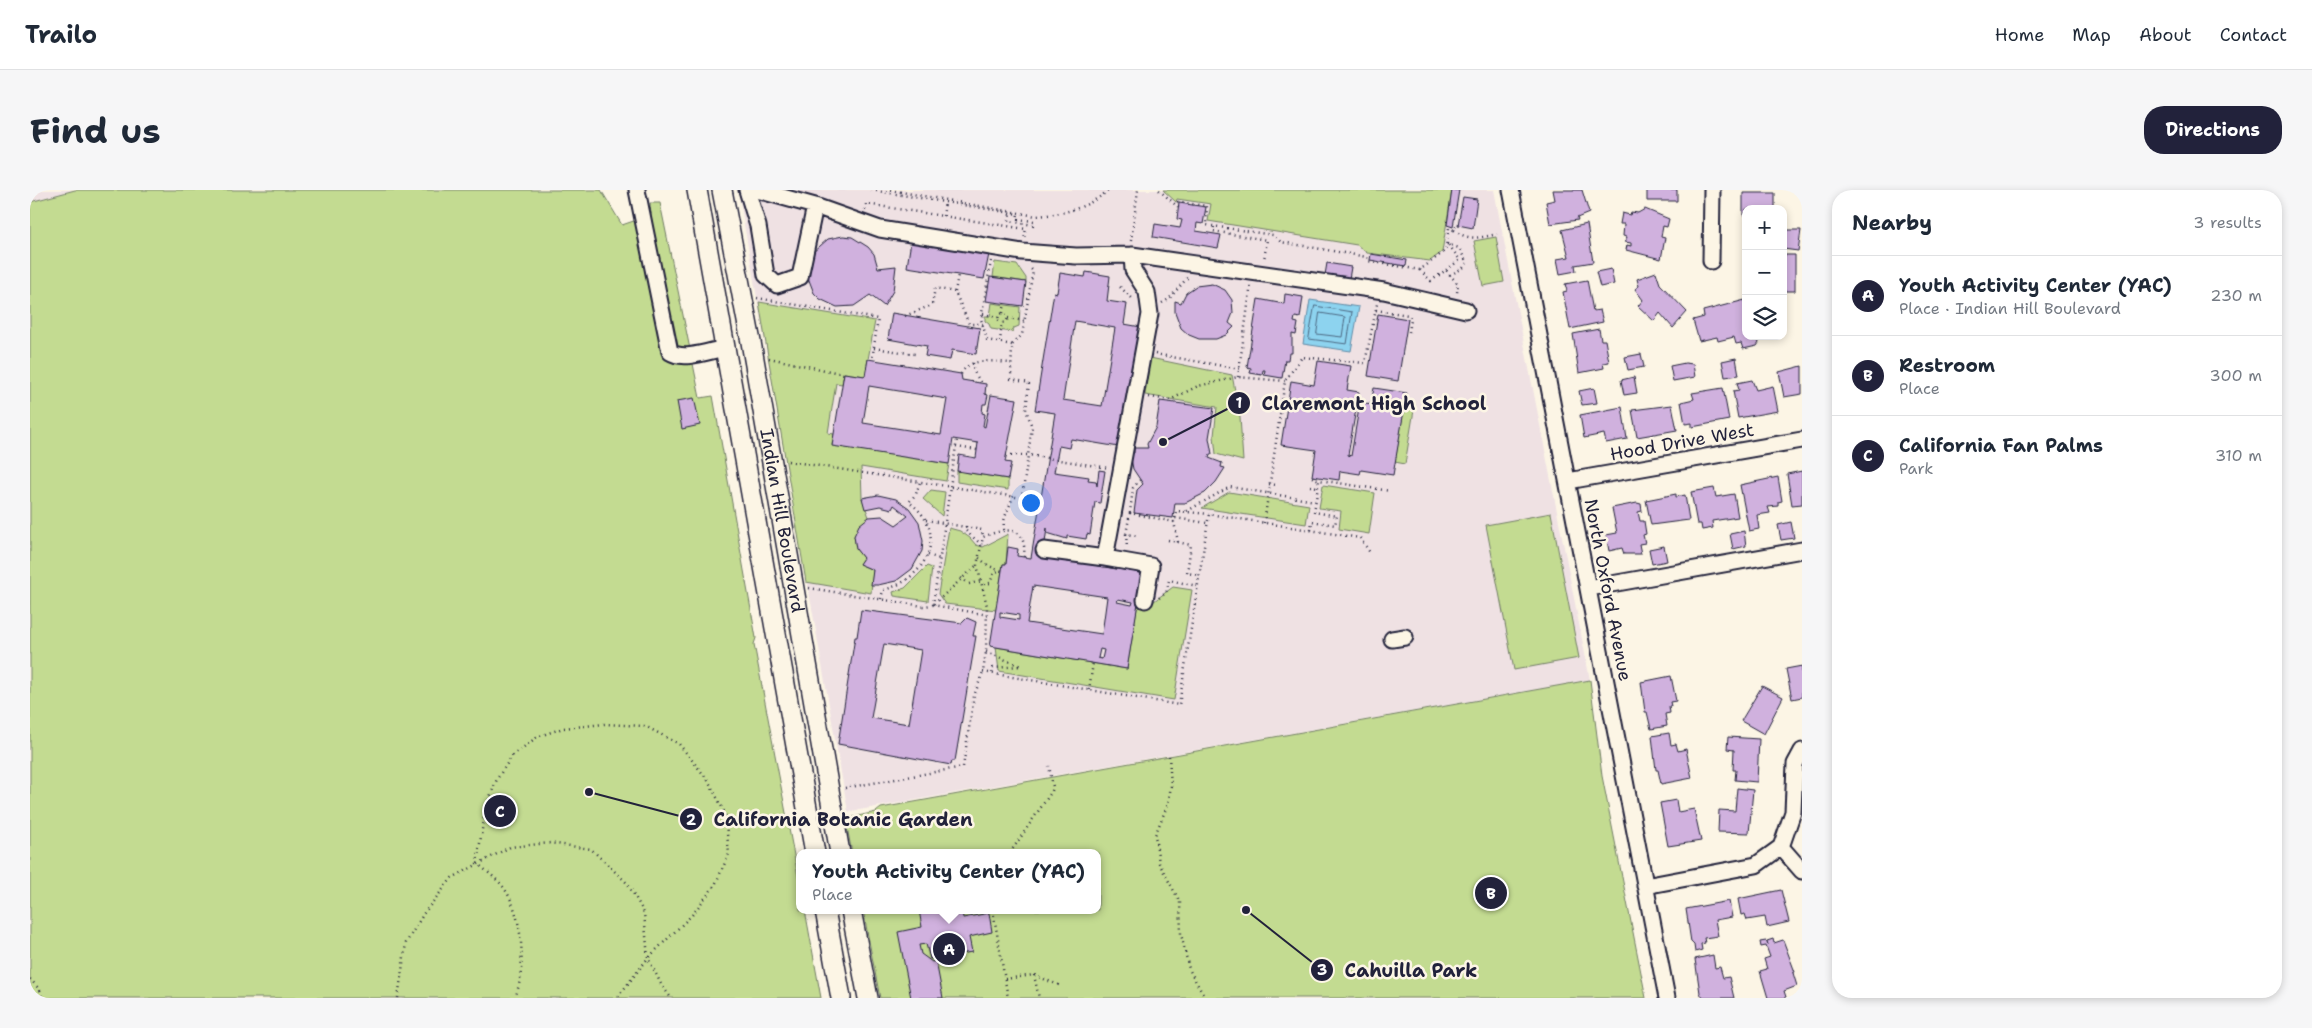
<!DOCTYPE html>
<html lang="en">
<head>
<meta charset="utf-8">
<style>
  :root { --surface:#fff; --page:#f6f6f7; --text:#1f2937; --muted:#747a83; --line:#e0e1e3; --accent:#22223b }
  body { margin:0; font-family:"Shantell Sans",sans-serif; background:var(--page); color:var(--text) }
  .controls { position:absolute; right:15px; top:15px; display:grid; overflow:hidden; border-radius:10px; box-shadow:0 2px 8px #0003 }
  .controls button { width:45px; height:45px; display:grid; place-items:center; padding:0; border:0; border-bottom:1px solid var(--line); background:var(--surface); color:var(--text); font:25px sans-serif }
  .you { position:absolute; left:1000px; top:312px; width:18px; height:18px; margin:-12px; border:4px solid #fff; border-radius:50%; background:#1a73e8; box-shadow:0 0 0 8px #1a73e833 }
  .badge { display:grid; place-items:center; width:32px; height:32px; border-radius:50%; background:var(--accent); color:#fff; font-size:16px; font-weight:700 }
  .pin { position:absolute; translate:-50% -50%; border:2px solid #fff; box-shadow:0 1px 5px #0006 }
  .popup { position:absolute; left:766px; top:659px; width:305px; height:65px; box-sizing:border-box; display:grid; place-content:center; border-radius:10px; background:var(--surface); filter:drop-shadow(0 1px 4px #0005); font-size:16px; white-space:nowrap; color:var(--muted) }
  .popup b { font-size:19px; color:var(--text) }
  .popup::after { content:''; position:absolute; left:50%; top:100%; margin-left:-10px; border:10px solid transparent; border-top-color:var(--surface) }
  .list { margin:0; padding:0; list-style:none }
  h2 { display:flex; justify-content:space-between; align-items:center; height:65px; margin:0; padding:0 20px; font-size:21px }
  h2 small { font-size:16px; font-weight:400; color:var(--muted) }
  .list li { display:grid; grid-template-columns:32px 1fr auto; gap:15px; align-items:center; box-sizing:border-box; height:80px; padding:0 20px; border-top:1px solid var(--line) }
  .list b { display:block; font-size:19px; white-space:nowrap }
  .list p { margin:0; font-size:16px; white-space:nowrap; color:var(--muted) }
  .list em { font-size:16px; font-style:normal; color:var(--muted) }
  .icon { flex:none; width:28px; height:28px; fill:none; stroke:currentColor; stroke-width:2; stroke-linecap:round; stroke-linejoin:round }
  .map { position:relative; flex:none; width:1772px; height:808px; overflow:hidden; border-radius:20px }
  header { display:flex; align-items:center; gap:30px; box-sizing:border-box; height:70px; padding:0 25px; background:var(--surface); border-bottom:1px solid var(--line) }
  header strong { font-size:24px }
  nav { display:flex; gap:28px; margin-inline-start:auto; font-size:18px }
  .intro { display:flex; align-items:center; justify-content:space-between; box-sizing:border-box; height:120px; padding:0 30px }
  h1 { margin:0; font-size:35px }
  .button { padding:12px 22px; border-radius:20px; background:var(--accent); color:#fff; font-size:18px; font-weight:700 }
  main { display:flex; gap:30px; padding:0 30px }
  aside { flex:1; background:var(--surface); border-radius:20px; box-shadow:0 2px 8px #0003 }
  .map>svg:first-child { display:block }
  .built { fill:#efe1e3 }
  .green { fill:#c3db91; stroke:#727e66 }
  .water { fill:#8dd3ef; stroke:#628ca7 }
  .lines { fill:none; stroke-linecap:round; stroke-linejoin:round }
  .shore { stroke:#4d6983; stroke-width:1 }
  .building { fill:#d0b1de; stroke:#22223b; fill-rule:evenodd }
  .minor-casing { stroke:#22223b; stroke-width:19 }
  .major-casing { stroke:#22223b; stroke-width:22 }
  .path { stroke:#22223b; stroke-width:2.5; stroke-dasharray:1 4; stroke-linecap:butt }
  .minor { stroke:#fcf5e5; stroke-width:15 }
  .major { stroke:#fcf5e5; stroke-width:19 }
  .labels { text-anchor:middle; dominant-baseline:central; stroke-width:5; stroke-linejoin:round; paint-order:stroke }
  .street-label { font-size:18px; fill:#22223b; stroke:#fcf5e5 }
  .leader { fill:none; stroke:#22223b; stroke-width:2 }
  .callout-dot { fill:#22223b; stroke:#fcf5e5; stroke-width:2 }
  .mark-label { font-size:15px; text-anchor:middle; font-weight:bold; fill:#fff }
  .callout-label { font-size:19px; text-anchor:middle; font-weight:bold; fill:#22223b; stroke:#fcf5e5; stroke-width:5; stroke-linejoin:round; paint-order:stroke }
</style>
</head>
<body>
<header>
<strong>Trailo</strong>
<nav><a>Home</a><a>Map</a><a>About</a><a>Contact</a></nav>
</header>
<div class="intro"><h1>Find us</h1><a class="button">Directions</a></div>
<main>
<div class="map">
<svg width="1772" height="808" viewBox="0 0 1772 808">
  <rect width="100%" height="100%" fill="#fcf5e5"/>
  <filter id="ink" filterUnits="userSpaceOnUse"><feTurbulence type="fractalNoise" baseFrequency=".02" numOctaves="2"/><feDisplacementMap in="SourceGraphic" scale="10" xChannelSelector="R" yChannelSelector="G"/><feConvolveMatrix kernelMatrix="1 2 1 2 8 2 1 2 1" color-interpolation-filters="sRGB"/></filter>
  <g filter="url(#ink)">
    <path class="built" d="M0 0H45L0 12Z
      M708 0H1464L1560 490 818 622Z"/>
    <path class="green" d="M45 0H571L592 35 621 25 620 13H630L670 208 683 206 726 448 724 454 770 697V720H775L791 808H0V12Z
      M1133 0H1422L1412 62 1400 71 1337 63 1327 55 1178 31 1181 14 1147 9 1146 12Z
      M1466 47 1474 92 1453 96 1444 51Z
      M965 72 987 75 996 88V92L963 87Z
      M729 112 845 131 835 186 814 183 812 194 806 193 798 243 804 244 802 255 919 274 916 291 831 277 832 308 839 327 824 346 826 359 833 368 829 374 843 380 841 403 776 392Z
      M962 113 990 117 989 136 984 138 982 142 961 139 959 134 955 131V126H960Z
      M1120 168 1202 185 1210 227 1213 271 1186 264 1184 246 1187 217 1115 205Z
      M1375 212 1385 214 1375 274 1365 272Z
      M927 281 978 289V300L927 292Z
      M1293 295 1345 303 1339 344 1309 339 1311 321 1289 318Z
      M901 300 915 302 912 326 893 309Z
      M1199 302 1279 315 1276 334 1172 318Z
      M1521 323 1549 468 1484 480 1456 335Z
      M919 338 930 341 940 348 946 355 953 357 978 344 976 374H973L966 420 915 414 908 404Z
      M897 376 902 378 898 411 864 406 863 402 875 398Z
      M1143 397 1162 400 1144 510 969 481 966 457 1097 479 1108 412 1120 414Z
      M1560 490 1572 586 1616 808H850L833 720H1068V663H822L816 632 819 628 846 622 851 618Z"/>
    <path class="water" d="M1280 110 1329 117 1321 161 1273 154Z"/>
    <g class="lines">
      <path class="shore" d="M1285 116 1322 122 1317 154 1279 149Z
        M1290 123 1315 127 1312 147 1287 144Z"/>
    </g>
    <path class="building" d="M1422 0H1429L1423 37 1417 35Z
      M1523 0H1552L1559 23 1547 28 1548 30 1520 34 1516 12 1525 10Z
      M1617 0H1647V11H1617Z
      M1713 3H1745V19H1716V25H1713Z
      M1433 7 1447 9 1443 38 1428 35Z
      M1149 13 1176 17 1173 34 1167 33 1166 41 1191 45 1188 58 1123 47 1125 34 1150 38 1152 30 1147 29Z
      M1615 19 1639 29 1637 37 1633 36 1631 47 1635 48 1631 69 1596 60 1597 55 1601 56V53L1595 52 1597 47 1593 46 1594 34H1590L1592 23 1600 25 1601 22 1608 23Z
      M1557 34 1563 72 1545 75 1546 81 1530 84 1527 69 1539 67 1532 40Z
      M1753 40H1771L1768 61 1753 59 1755 46H1753Z
      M813 46 822 47 838 57 844 64 848 78 866 76 863 101 854 116 840 105 824 116 807 117 790 109 784 103 777 85 782 63 798 49Z
      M881 51 959 64 954 89 877 77Z
      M1341 64 1377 70 1376 76 1340 70Z
      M1753 65H1765V101H1753Z
      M1297 73 1321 77 1319 89 1295 85Z
      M1581 79 1584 94 1570 97 1566 82Z
      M1056 82 1080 86 1077 111 1097 114 1094 134 1111 137 1089 257 1041 249 1039 258 1029 256 1024 282 1059 287 1058 290 1066 291 1067 296 1069 280 1075 281 1070 313 1065 312 1060 345 1057 344 1056 349 1037 346V349L1017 343V338L1013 367 1113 383 1097 479 960 456 973 374H976L978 357 988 359 987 366 1001 368 1025 223 1005 220 1024 102 1027 103 1030 83 1055 87ZM1045 131 1085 138 1072 216 1033 210ZM1003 396 1077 407 1072 444 997 433ZM1088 409 1103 412 1102 415 1087 412ZM970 422 989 425V430L970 427ZM1070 459 1074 460 1072 469 1068 468Z
      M1626 82 1630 94 1657 122 1643 138 1630 123 1624 131 1608 116 1613 110 1605 99 1609 96 1607 89Z
      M960 87 996 92 993 116 956 111Z
      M1557 90 1563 121 1570 120 1573 132 1540 139 1533 102 1537 101 1535 94Z
      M1182 94 1195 100 1202 110 1203 123 1199 133 1204 137 1196 145 1186 149H1169L1159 145 1151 138 1145 122V111L1151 113 1156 103 1166 96Z
      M1255 104 1273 107 1270 128 1265 127 1264 132 1268 133 1266 145 1262 144V163H1259L1258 170H1255L1252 188 1234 185 1235 180H1233L1232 185 1220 183 1221 178 1217 177 1228 109 1254 114Z
      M1715 110 1716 146H1727L1729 153 1727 156 1713 159 1711 153 1706 154 1704 147 1688 151 1687 147 1669 151 1663 130 1674 127 1673 121Z
      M862 123 950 138 946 164 922 160 920 170 895 166 897 156 858 149Z
      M1348 124 1378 129 1368 191 1338 186Z
      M1569 139 1571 150H1575L1579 172 1573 173 1574 178 1549 183 1543 144Z
      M1611 164 1614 177 1598 180 1595 167Z
      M1706 168 1709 185 1695 187 1692 171Z
      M838 169 931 184 932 190 956 194 955 204 958 205 956 214H953L952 223 955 224 953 236 955 237 961 205 987 209 975 272 981 273 978 289 927 281 929 265 946 268 948 253 923 249 919 274 802 256 814 183 835 186ZM839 196 917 209 911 245 833 233Z
      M1288 171 1321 176 1317 200 1329 202 1318 265 1321 266 1330 212 1341 214 1344 198 1377 203 1363 285 1331 280 1330 284 1310 281 1309 290 1282 286 1286 260 1251 255 1261 191 1284 195Z
      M1655 173 1663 174 1665 187 1643 191 1640 176Z
      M1772 176V204L1754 207 1749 182Z
      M1604 187 1607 203 1594 205 1591 190Z
      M1722 190 1726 200 1743 196 1748 221 1708 228 1703 201 1709 200 1707 193Z
      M1564 198 1567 213 1552 215 1549 201Z
      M1693 198 1699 230 1662 237V233L1655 234 1651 212 1664 209 1662 203Z
      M664 208 670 235 652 239 647 211Z
      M1130 211 1184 218 1179 248 1182 264H1180L1179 268 1192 273 1191 277 1195 278 1186 292 1175 303 1155 313H1145L1143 328 1104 323 1107 300 1113 294 1103 279 1100 263H1104V258H1118L1117 254 1126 237Z
      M1642 215 1647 240 1607 247 1602 220Z
      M1592 217 1597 249 1576 253 1574 244 1554 248 1550 225Z
      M1772 281V314L1762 315 1757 284Z
      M1748 287 1752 311 1748 312V316L1738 317 1740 323 1727 325 1729 339 1719 341 1710 295Z
      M1684 298 1686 307 1704 304 1708 327 1682 331 1683 338 1672 340 1671 334H1667L1661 302Z
      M1646 304V307L1655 305 1659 330 1621 335 1616 310Z
      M848 305 866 309 879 318 889 332 893 351 892 361 882 379 866 391 848 395H841L843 380 829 374 833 368 826 359 824 346 829 335 839 327 852 326 866 335 878 326 864 315 862 319 850 316 835 319 832 308Z
      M1607 313 1611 314 1612 321 1608 322 1610 331H1614L1616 344 1613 345 1615 353 1609 354 1611 364H1594L1592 358 1579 361 1576 345 1587 343 1582 318Z
      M1761 332 1764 348 1751 350 1748 335Z
      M1714 341 1716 356 1703 359 1700 344Z
      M1634 356 1637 371 1622 374 1619 359Z
      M831 420 932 433 937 428 946 432 943 446H946L925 571H922L921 575 808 554 825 447H827ZM854 454 891 460 879 534 841 528Z
      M1772 476V507L1762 509 1756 479Z
      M1641 486 1646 511 1640 512 1641 516H1639L1640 523 1635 524 1637 536 1621 539 1617 522H1615L1611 492Z
      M1732 496 1753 507 1734 544 1711 531Z
      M1639 543 1641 555 1646 554 1648 561 1656 559 1662 588 1631 594 1628 580H1626L1622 546Z
      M1698 547 1729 549 1727 592 1705 590 1706 580H1703L1704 560 1697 559Z
      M1707 598 1723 600 1719 643 1688 642 1689 620 1705 621Z
      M1646 610 1648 622 1664 619 1671 651 1638 656 1630 613Z
      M1465 691 1469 714 1457 717 1456 711 1453 712 1452 693Z
      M1751 700 1759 732 1737 737 1735 727 1717 730 1715 724 1711 725 1708 709Z
      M1699 711 1702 727 1685 730 1688 746 1674 748 1675 753 1671 754 1672 760 1665 762 1664 755 1661 752 1656 719Z
      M889 720H932L933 728 959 723 962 742 939 747 942 762 900 769 896 754 889 755 891 764 902 772 906 771 913 808H881L868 742 892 737Z
      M1743 749 1744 753 1753 750 1765 782 1763 783 1767 796 1754 801 1756 807 1754 808H1738L1730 781 1737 779 1734 769 1740 767 1736 756 1731 757 1730 752 1736 751 1738 755 1737 751Z
      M1683 765 1685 778 1690 777 1693 788 1699 787 1704 808H1673L1670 803 1665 769Z"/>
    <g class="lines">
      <defs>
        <path id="minor" d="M607 0 640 162C654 171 679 161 695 158
          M717 0 728 36 736 85 747 95 770 87 785 16 727 0
          M1481 0 1637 808
          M785 16 850 39 992 62 1046 66 1102 65 1354 101 1436 120
          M1102 65 1103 80 1117 102 1120 124 1075 368 1121 376 1115 410
          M1681 71 1682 0
          M1538 291 1772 250
          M1014 360 1075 368
          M1559 398 1772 360
          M1362 449 1375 447
          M1751 657 1772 681
          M1615 696 1726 675 1751 657 1763 622 1765 574 1772 561"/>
        <g id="major">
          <path d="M667 0 785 663"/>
          <path id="s1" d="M692 0 721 152 810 663"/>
          <path d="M795 720 811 808"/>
          <path d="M821 720 838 808"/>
        </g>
      </defs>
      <use href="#minor" class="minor-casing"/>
      <use href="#major" class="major-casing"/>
      <path class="path" d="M841 0 988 24 987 29 1004 31 1003 35 979 31 980 23
        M860 0 1006 26C1035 24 1057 18 1079 0
        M1129 0 1148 17V12L1177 16 1176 35 1243 45 1251 52 1337 67 1338 71 1390 80 1415 61 1419 38 1424 40 1426 36
        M835 20 836 14 996 39 994 48
        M913 26 915 13
        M1184 37 1183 41 1237 50 1234 70
        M1424 40C1438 51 1450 48 1467 44
        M1101 51 1108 0
        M1417 54 1429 58 1437 73 1433 78 1420 85 1428 94 1427 103
        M961 71 951 129 957 150 982 155
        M1390 80 1401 91 1416 80 1420 85
        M1416 80 1430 70 1419 55
        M1090 97 1104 110
        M925 102 928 85
        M727 108 848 129 842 170
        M1132 113 1139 109 1158 87
        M1346 120 1379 125 1381 130 1379 142
        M973 123 975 114
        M968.5 128a4.5 4.5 0 1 1 9 0a4.5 4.5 0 1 1-9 0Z
        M953 124 968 127
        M875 126 902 115 905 98 925 102 939 134H953
        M978 128 995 131
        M970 152 972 132
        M844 158 885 164
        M1125 164 1210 179
        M739 168 814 184
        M943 173 944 182 951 193
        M931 184C940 166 965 172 981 173
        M1208 187 1221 94
        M1119 207 1140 210 1168 196 1208 187 1255 191
        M926 257 947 260
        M976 265H998L1079 278
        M758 271 1011 311
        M1282 287 1289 290
        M1110 290 1103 298 1100 323 1144 332
        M1239 294 1246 295
        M1280 296 1288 297
        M992 308 1002 237 996 220 999 193 981 189 982 155 992 145 1003 81 999 77
        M1157 321 1200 297 1285 311
        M1100 323 1096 344 1107 346
        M1145 328 1146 321 1179 324
        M896 330 952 340 953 347
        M1234 333 1255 191 1272 167 1335 173 1347 114
        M936 336V341L952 355
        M974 340C972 327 980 318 983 306
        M1281 340 1282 331 1305 335 1307 326 1284 322 1289 290 1360 301
        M1096 344 1097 358
        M1138 350 1161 355 1157 383 1168 385
        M1148 352 1144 332 1145 328 1177 333
        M898 365 910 369
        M949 368 959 376 972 381
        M931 388 939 394 952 391
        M954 394 960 393 964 383 968 381
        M779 398 893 416 903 415 958 425
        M1129 408 1136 403 1139 390 1167 396
        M851 409 853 400C896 390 921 342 879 312L886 304 890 292
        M904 414 947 375
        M903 415 927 249
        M956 462 991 476 963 478 962 483
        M953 482 1149 515 1179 324 1330 348 1341 364
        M1059 500 1063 473
        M1139 566 1141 596 1138 614 1125 645 1129 673 1150 712 1151 744 1159 779 1175 808
        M815 598 933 577 944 506 953 482 956 462 957 416 947 375 953 347C977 337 997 335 994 367
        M980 663 1022 601 1023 597 1019 576
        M963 720 978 808
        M1004 785 1009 808
        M0 789 10 800 12 808
        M975 789 1004 785 1031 796
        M368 808 376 753 394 723 422 688 480 657 520 653 561 659 598 694 614 723 618 768 631 794 641 808
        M485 808C497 778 493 718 470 693 463 686 455 680 447 673L455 620 467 589 482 566 507 547 533 538 575 534 615 536 649 554 678 590 695 623 699 664 685 695 662 725 618 768 587 808"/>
      <use href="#minor" class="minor"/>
      <use href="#major" class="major"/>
    </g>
  </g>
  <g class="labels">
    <g class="street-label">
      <text transform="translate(1652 252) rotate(-10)">Hood Drive West</text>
      <text stroke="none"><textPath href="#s1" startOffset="336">Indian Hill Boulevard</textPath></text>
      <text transform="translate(1578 400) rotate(79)">North Oxford Avenue</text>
    </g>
  </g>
  <path class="leader" d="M1133 252L1209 213M559 602L661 629M1216 720L1292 780"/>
  <g class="callout-dot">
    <circle cx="1133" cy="252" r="5"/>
    <circle cx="559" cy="602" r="5"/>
    <circle cx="1216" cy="720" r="5"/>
    <circle cx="1209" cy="213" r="12"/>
    <circle cx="661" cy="629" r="12"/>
    <circle cx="1292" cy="780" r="12"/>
  </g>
  <g class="mark-label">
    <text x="1209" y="218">1</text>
    <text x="661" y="635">2</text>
    <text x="1292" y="785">3</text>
  </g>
  <g class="callout-label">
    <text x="1344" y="220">Claremont High School</text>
    <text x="813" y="636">California Botanic Garden</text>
    <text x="1381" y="787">Cahuilla Park</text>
  </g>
</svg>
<div class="controls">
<button>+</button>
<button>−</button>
<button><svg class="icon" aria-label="layers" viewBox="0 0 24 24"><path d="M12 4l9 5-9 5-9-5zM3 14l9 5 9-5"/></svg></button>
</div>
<div class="you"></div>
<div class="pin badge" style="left:919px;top:759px">A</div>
<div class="popup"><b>Youth Activity Center (YAC)</b>Place</div>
<div class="pin badge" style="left:1461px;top:703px">B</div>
<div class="pin badge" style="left:470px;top:621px">C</div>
</div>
<aside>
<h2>Nearby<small>3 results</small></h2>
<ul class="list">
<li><span class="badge">A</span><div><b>Youth Activity Center (YAC)</b><p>Place · Indian Hill Boulevard</p></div><em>230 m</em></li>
<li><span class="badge">B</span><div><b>Restroom</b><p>Place</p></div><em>300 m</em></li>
<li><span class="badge">C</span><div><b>California Fan Palms</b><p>Park</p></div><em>310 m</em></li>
</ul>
</aside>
</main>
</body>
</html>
